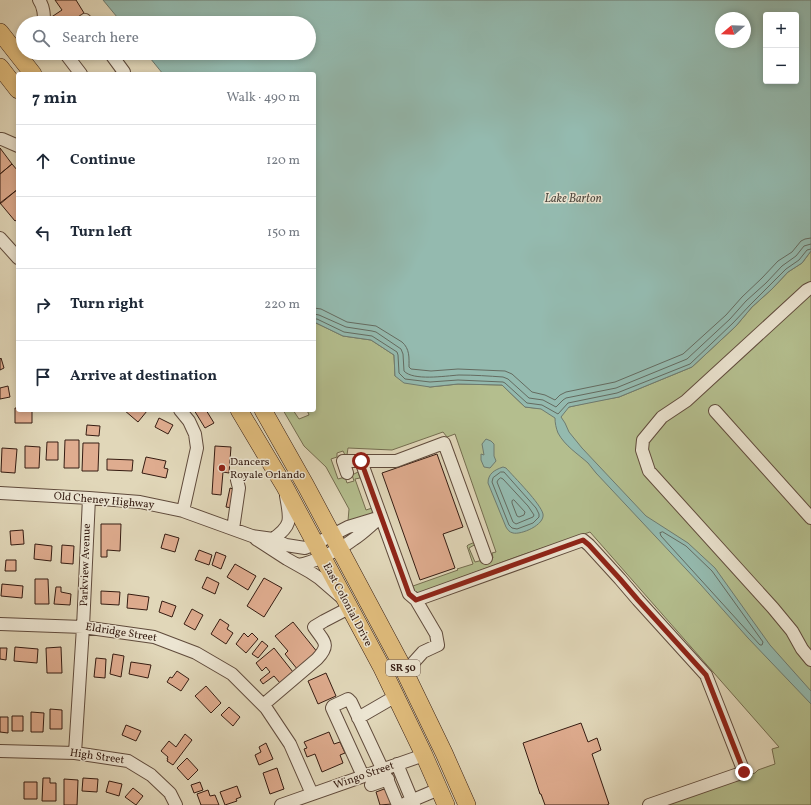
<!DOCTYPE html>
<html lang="en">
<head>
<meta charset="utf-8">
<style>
  :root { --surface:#fff; --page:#f2f2f3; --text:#1f2937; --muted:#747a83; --line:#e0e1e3 }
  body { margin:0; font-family:Vollkorn,serif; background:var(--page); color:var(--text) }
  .controls { position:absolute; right:12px; top:12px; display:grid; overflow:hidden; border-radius:4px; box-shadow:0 2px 6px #0003 }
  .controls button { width:36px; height:36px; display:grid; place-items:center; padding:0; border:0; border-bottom:1px solid var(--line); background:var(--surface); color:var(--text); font:20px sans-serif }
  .compass { position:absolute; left:715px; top:12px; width:36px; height:36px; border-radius:50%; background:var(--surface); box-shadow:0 2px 6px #0003; rotate:251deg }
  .stop { position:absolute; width:12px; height:12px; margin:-9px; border:3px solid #8f2418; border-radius:50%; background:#fff }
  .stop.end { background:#8f2418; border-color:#fff; box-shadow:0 1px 4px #0008 }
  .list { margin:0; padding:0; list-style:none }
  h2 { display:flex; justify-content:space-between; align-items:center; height:52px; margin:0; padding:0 16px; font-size:17px }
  h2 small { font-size:13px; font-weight:400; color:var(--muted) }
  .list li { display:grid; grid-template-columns:26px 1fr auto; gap:12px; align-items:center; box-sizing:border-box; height:72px; padding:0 16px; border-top:1px solid var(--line) }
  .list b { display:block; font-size:15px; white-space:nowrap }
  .list em { font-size:13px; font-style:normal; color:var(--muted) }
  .icon { flex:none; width:22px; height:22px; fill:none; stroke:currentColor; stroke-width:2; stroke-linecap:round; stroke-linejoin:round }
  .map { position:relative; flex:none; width:811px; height:805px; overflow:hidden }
  .search { position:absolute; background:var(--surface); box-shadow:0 2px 6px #0003; left:16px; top:16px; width:300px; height:44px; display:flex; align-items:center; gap:10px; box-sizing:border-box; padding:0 14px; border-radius:22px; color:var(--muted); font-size:15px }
  .panel { position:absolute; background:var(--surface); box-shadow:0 2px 6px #0003; left:16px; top:72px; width:300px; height:340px; border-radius:4px }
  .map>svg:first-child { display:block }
  .green { fill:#b4be8e; stroke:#746d50 }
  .water { fill:#94baaf; stroke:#6e7b70; fill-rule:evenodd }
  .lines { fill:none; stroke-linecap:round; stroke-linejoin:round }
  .shore { stroke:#646b60; stroke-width:1 }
  .building { fill:#dfac8f; stroke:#351c12 }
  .minor-casing { stroke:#604b3c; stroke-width:14 }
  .highway-casing { stroke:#351c12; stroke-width:18 }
  .minor { stroke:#ece5d2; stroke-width:12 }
  .highway { stroke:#e0bc7c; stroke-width:17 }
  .route { stroke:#8f2418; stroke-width:5 }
  .poi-dot { fill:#8f2418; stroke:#ece5d2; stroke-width:1.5 }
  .labels { text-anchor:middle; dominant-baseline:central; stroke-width:3; stroke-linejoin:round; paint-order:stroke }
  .shield { fill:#ece5d2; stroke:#6c584c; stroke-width:1 }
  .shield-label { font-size:10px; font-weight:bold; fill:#351c12 }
  .poi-label { font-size:11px; fill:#351c12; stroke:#ece5d2; text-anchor:start }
  .street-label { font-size:11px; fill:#351c12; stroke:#ece5d2 }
  .water-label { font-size:12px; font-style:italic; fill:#524b41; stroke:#ece5d2 }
</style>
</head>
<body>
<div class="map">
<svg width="811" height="805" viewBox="0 0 811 805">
  <rect width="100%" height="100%" fill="#e1d7b9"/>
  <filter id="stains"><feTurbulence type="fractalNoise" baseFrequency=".005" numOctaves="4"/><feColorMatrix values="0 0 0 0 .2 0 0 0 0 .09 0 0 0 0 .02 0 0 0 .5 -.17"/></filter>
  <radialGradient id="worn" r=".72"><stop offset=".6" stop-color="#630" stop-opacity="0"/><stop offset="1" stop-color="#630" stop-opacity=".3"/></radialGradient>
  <path class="green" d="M811 251V805H664L755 773 758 770 775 764 772 749 779 747 590 532 519 556 419 593 415 592 411 587 413 586 458 570 457 569 473 564 467 546 468 545 475 542 476 544 469 548 475 562 483 560 484 561 493 558 492 553 496 552 455 434 447 437 443 432 392 450 348 448 347 455H345L343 451 337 453V457L331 459 338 479 345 477 347 483 354 481 352 475 358 472 360 478 355 479 366 510 372 508 374 511C368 516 357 521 348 521L349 509 326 467 304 446 283 410H293L299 419 309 415 307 410H314V322L343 336 371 340 394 355 395 376 430 387 458 384 502 385 525 407 556 410 595 401 619 397 692 367 736 326 752 307 772 289 788 272 802 263Z"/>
  <path class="water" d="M103 0H811V251L802 263 788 272 772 289 752 307 736 326 692 367 619 397 569 407 561 417 565 423 569 432 582 448 646 516 688 543 715 568 770 645 811 691V704L748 638 701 585 596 473C593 470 591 466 588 463 578 454 565 446 558 433 556 428 555 423 555 418L541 409 525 407 502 385 458 384 430 387 404 383 395 376 394 355 371 340 343 336 314 322V74H163L146 53H309V23H122ZM766 15H796V81H766ZM721 18H745V42H721Z
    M486 439 491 441 494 444V456L496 461 490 468 484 467 481 460V454L484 455 482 444Z
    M503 467 506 468C514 477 541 504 543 514 545 525 521 535 513 533 509 532 508 530 506 527L488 483C488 474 494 470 503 467Z"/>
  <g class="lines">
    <path class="shore" d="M314 308 321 309 347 322 376 326 402 342C410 349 409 358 409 367L411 369 431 371 458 369 505 371 512 374 532 392 545 395 555 400 560 395 566 392 615 382 683 354 726 315 742 297 762 278 778 261 792 252 801 241 805 239 811 238
      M314 314 319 315 346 327 372 331 376 332 401 349 403 354 404 371C413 381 445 376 459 375 474 375 489 376 503 377L508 379 529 398 543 400 556 407 563 400 566 398 616 388 687 359 730 319 746 301 766 283 782 266 796 256 804 246 811 244
      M314 319H317L344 332 372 336 397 352 398 355 399 373 405 379 430 382 458 380 503 382 505 383 527 403 542 405 558 414 568 403 617 393 690 364 733 323 750 305 786 269 799 260 807 250 811 249
      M501 472H504L536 508 539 514V517L533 523 517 529 512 528 509 525 492 482 493 478Z
      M501 478 503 479 528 506 534 515 533 517 516 524 513 522 497 482 498 480Z
      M514 500 525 512 524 515 519 517 517 516 512 503V501Z
      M663 532 686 546 712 571 763 642 762 645H760L661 536 660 533Z"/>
  </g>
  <path class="building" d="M55 0H76L84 13 69 23H53L50 18 62 10Z
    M0 148 12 164 0 174Z
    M12 164 18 171V189L0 204V174Z
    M18 189V219L15 221 0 203Z
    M1 358 4 368 0 370V359Z
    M8 386 10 397 0 399V388Z
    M15 408H18V410H32V423H15Z
    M124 410H145L147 411 138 422Z
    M194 410H206L214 423 205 428Z
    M159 418 173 425 168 434 155 427Z
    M87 425 100 426 99 436 86 435Z
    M65 440H79V468H64Z
    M47 442H58V460H46Z
    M83 443H99L98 471H82Z
    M25 446 40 447 39 468H25Z
    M215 446 231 447 229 473 223 472 221 495 212 494Z
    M2 448 17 449 15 473 1 472Z
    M437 454 463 527 443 534 455 568 420 580 382 473Z
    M146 457 166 461 164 468 168 469 166 478 142 473Z
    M107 459 133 460 132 471 107 470Z
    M230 488 236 490 232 508 226 507Z
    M101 524H121L120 551 107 550V557H101Z
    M23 530 24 544 11 545 10 531Z
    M165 534 179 538 175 552 161 548Z
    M35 544 52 546 51 561 34 559Z
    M62 545 74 546 73 564 61 563Z
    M199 550 212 555 209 565 195 560Z
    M216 552 226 556 221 569 212 565Z
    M6 560H16V571H5Z
    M235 564 256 576 248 590 227 577Z
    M207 577 219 583 215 594 202 588Z
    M264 578 282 588 264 617 247 606Z
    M35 579H48L49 604H35Z
    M2 584 23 586 22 598 1 596Z
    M56 587H61V592L71 594 70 605 54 604Z
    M101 591 120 592 119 605 101 604Z
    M128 594 149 597 147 610 127 608Z
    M162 601 176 606 172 617 159 612Z
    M192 609 203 615 195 630 184 624Z
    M220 619 229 625 227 629 233 633 226 644 211 634Z
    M293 622 318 653 298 670 285 654 288 651 275 636Z
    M244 633 248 637 252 633 258 639 246 653 236 644Z
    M262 641 268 646 258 658 252 654Z
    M15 647 38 649 37 663 14 661Z
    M61 647 62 673H47L46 648Z
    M0 648H7L6 660 0 659Z
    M274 648 293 672 280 683 274 676 263 684 260 680 270 672 266 667 262 671 256 663Z
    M113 654 124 656 121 677 110 674Z
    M96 658 106 659 105 678 94 677Z
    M131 662 151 665 148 678 129 674Z
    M177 671 189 679 181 691 167 682 170 677 172 678Z
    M326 673 336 696 318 704 308 681Z
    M206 686 221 703 211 713 195 696Z
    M229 707 240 717 233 726 221 715Z
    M50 709 62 710V729H50Z
    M31 712 44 713 43 732H31Z
    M12 716H23V731H12Z
    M0 717H8V733L0 732Z
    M581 723 588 742 597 738 601 750 592 754 609 804 607 805H545L541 794H540L523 743Z
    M126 725 141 731 136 741 122 735Z
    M329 732 334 744 340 742 345 753 340 755 343 763 322 772 315 754 307 757 304 749 307 748 304 742Z
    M185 734 192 740 173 765 167 761 168 759H167L168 757 161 751 169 741 176 747Z
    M266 743 273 759 259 765 255 755 261 752 259 747Z
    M187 758 198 770 188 780 177 768Z
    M277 768 284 789 270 794 263 773Z
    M43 778H50V783H56V801H42Z
    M83 778 98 779 97 792 82 791Z
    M64 779 78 780 77 805H64Z
    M109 781 122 784 119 796 106 792Z
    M24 782H37V799H24Z
    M200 782 203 790 194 793 191 785Z
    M237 786 241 797 236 799 237 801 225 805 220 792Z
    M133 788 143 796 136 805 125 797Z
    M387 788 392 804 380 805 376 792Z
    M208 790 210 796 215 795 219 805H201L197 794Z"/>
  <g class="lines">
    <defs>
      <path id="minor" d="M39 0C44 7 44 15 44 23
        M81 23 85 20 88 23
        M65 53 81 74
        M110 53 124 72 121 74
        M0 139H2L18 146
        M0 238 18 258
        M811 288 807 290 686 401 662 417 643 440 642 450 649 471 773 608 792 631 802 649 811 660
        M180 410 189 421 195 434 197 448 183 511
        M715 411 811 518
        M347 473 343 461H361
        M0 493 89 498 140 502 183 511 252 536 273 539 286 545 305 548 315 544 348 527 381 517
        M233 529 239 488 237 480
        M256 539 287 559 310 572 319 578 341 597
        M273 539C293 525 290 519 286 496
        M298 565C313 563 341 549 354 539 362 534 369 527 376 521
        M416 600 583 540 589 545 620 579 638 600 706 675 744 772 649 805
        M0 624 83 627 154 637 196 653 232 674 266 708 290 744 312 794
        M405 672 423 652 438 645 436 634 416 600 409 594 361 461H396L444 443 486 558
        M263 705 317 659C331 644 324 642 314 627L324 621 349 608
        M358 718 396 696
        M0 751 75 753 128 761 151 775 170 793 176 805
        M75 753 83 627 89 498
        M397 764 414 805
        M363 776 332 708 333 706 348 699 351 702 388 781 398 805
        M371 785 388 779
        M406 803 439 789
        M281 805 424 755"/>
      <path id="highway" d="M0 32 33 74
        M0 67 18 90
        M239 410 285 487 382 668 424 755 446 805
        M263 410 306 486 399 660 444 753 467 805"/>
    </defs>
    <use href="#minor" class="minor-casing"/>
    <use href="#highway" class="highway-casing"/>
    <use href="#minor" class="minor"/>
    <use href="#highway" class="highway"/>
  </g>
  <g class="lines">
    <path class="route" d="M361 461 409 594 416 600 583 540 589 545 620 579 638 600 706 675 744 772"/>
  </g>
  <circle class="poi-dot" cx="222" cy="468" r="4"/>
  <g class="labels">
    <rect class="shield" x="386" y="660" width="34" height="16" rx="3"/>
    <g class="shield-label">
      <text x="403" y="668">SR 50</text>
    </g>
    <g class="poi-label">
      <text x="230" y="462">Dancers<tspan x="230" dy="13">Royale Orlando</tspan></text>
    </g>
    <g class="street-label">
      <text transform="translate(104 501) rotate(5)">Old Cheney Highway</text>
      <text transform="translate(86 565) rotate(-88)">Parkview Avenue</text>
      <text transform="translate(347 605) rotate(62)">East Colonial Drive</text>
      <text transform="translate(121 633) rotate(9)">Eldridge Street</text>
      <text transform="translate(97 757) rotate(8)">High Street</text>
      <text transform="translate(364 776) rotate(-19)">Wingo Street</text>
    </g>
    <g class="water-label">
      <text x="573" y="199">Lake Barton</text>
    </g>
  </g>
  <rect width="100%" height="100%" filter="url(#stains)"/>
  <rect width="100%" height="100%" fill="url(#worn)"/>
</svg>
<div class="controls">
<button>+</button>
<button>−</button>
</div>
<svg class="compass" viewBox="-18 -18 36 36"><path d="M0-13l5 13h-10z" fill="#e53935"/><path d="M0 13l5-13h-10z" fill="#747a83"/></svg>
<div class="stop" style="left:361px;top:461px"></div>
<div class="stop end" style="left:744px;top:772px"></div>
<div class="search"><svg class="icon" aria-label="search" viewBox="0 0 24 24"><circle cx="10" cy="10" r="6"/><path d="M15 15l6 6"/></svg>Search here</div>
<section class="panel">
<h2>7 min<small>Walk · 490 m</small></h2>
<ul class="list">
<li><svg class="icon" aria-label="ahead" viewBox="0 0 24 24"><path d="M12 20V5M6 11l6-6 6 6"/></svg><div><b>Continue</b></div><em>120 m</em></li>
<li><svg class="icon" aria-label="left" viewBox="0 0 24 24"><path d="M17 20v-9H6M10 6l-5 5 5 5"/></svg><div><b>Turn left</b></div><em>150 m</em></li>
<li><svg class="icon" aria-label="right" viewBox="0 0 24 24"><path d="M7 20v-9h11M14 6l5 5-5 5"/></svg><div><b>Turn right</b></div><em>220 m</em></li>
<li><svg class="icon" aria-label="arrive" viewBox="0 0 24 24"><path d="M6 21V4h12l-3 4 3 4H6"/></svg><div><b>Arrive at destination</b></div></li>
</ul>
</section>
</div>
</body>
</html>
